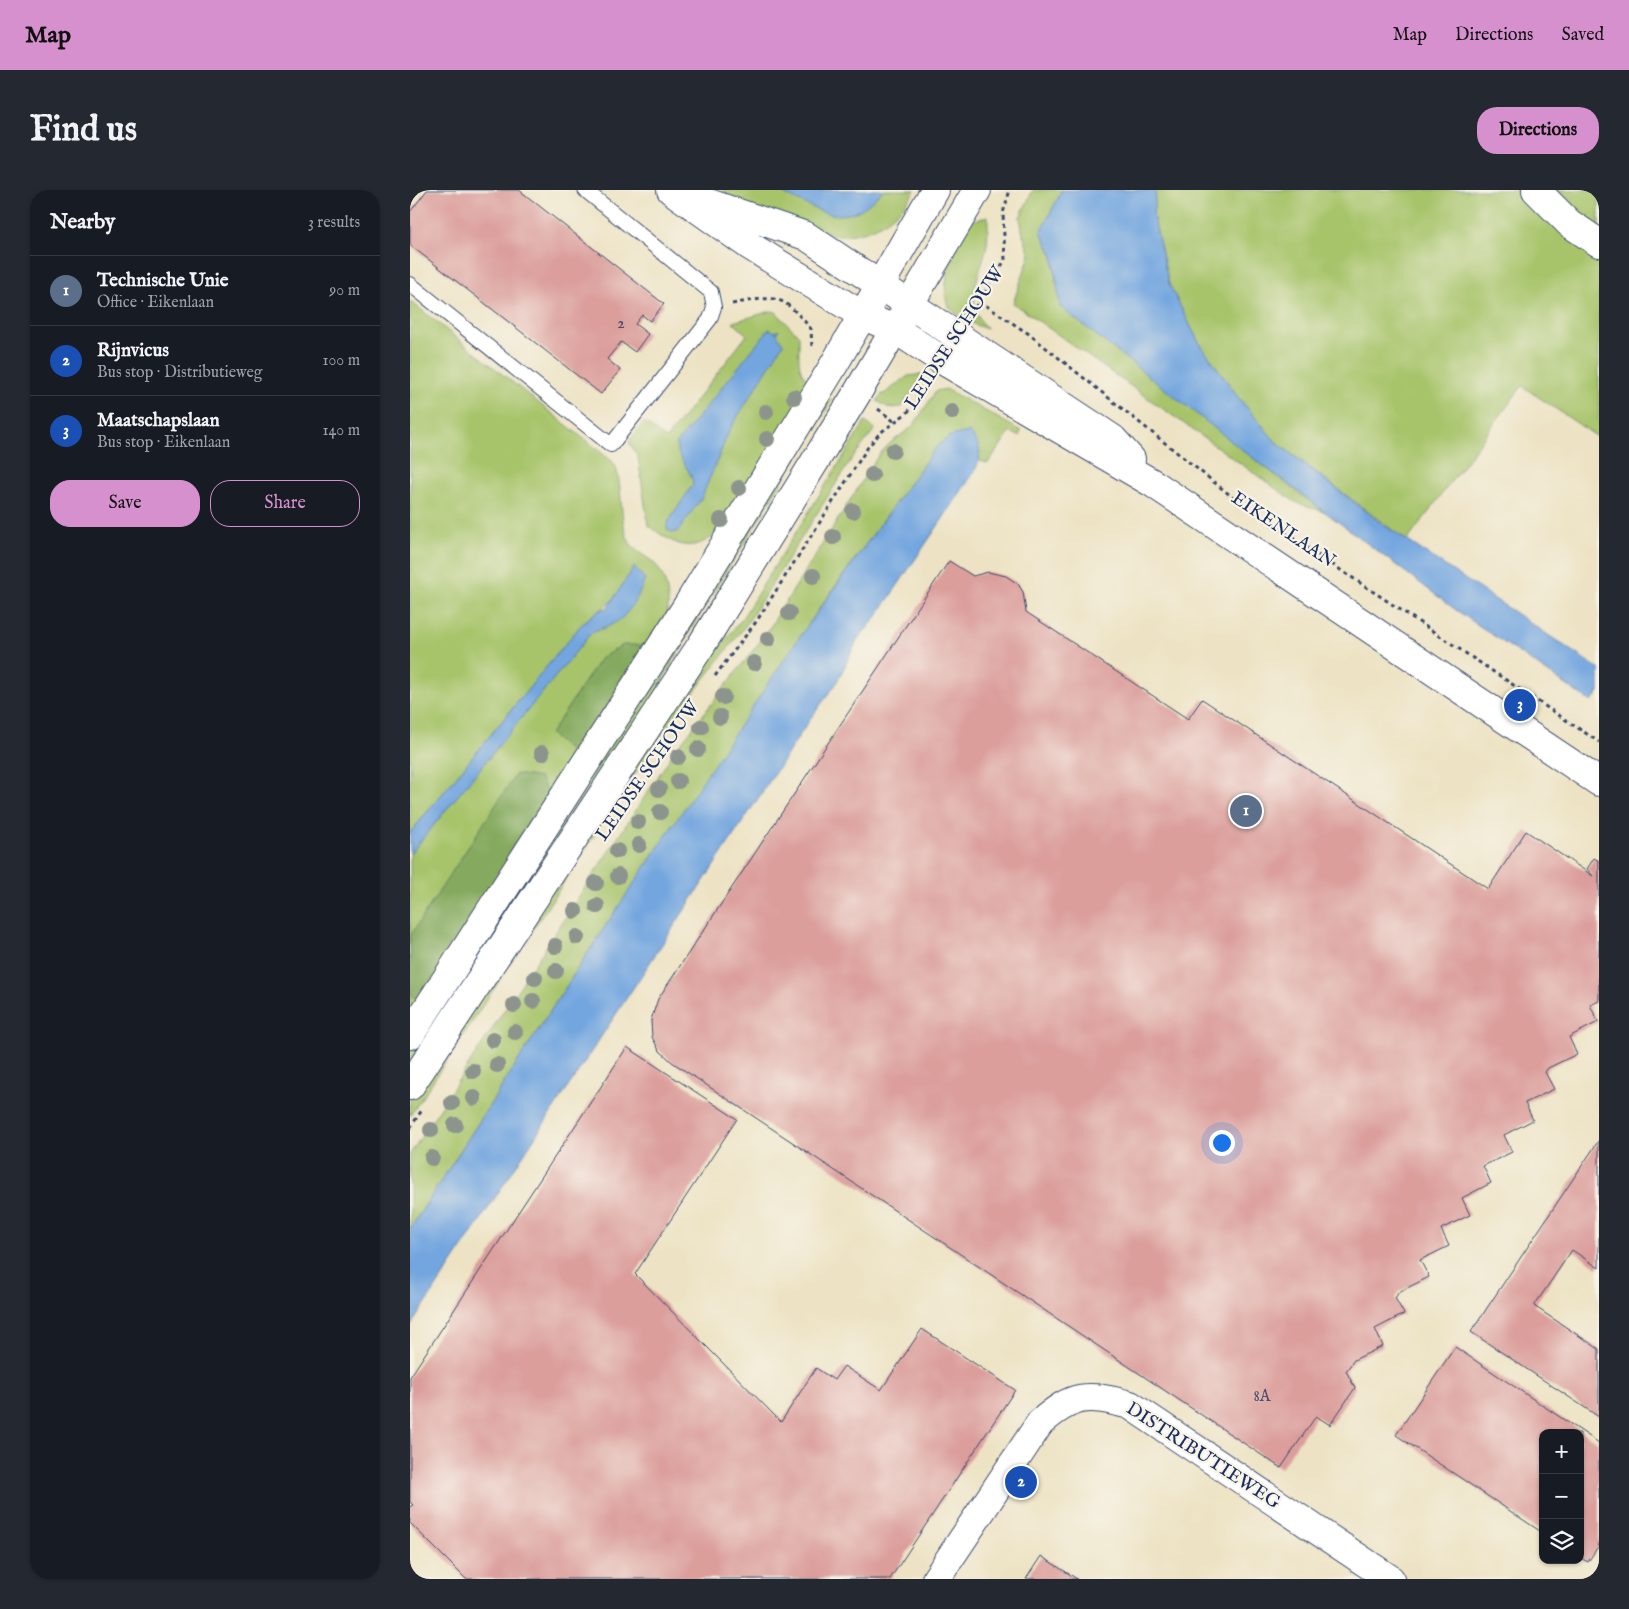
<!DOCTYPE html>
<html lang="en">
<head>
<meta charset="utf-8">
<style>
  :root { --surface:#171b24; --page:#242831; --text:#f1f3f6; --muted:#9ea1a6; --line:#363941; --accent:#d690ce }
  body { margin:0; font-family:"IM FELL English",serif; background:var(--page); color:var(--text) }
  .controls { position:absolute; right:15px; bottom:15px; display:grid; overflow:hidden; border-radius:10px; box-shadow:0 1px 4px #0004 }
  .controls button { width:45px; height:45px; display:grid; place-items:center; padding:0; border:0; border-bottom:1px solid var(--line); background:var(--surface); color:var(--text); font:25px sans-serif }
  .you { position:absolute; left:811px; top:952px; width:18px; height:18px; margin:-12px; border:4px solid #fff; border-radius:50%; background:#1a73e8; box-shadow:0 0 0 8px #1a73e833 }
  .badge { display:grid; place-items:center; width:32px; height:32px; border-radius:50%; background:var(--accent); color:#fff; font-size:16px; font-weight:700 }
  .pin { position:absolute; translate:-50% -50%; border:2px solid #fff; box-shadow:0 1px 5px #0006 }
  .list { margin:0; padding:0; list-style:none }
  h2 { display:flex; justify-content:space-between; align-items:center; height:65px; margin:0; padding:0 20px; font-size:21px }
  h2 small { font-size:16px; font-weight:400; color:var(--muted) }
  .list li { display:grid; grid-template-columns:32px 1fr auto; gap:15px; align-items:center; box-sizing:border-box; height:70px; padding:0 20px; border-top:1px solid var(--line) }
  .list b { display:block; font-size:19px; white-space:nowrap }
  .list p { margin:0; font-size:16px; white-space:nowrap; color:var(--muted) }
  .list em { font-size:16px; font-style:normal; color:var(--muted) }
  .actions { display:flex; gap:10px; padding:15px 20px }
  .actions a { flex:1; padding:11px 0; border:1px solid var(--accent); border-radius:20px; text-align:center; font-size:18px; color:var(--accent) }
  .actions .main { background:var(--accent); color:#111 }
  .icon { flex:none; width:28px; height:28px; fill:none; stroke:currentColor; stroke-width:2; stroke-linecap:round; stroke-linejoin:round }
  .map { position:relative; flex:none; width:1189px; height:1389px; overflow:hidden; border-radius:20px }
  header { display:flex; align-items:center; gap:30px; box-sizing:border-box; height:70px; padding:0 25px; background:var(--accent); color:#111 }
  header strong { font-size:24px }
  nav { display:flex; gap:28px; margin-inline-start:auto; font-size:18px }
  .intro { display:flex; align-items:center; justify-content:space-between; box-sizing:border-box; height:120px; padding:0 30px }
  h1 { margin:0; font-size:35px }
  .button { padding:12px 22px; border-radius:20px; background:var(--accent); color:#111; font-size:18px; font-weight:700 }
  main { display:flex; gap:30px; padding:0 30px }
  aside { flex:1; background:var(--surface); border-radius:20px; box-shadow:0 1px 4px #0004 }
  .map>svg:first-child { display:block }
  .green { fill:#a7c46b; stroke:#617a64 }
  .forest { fill:#85aa5f; stroke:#506c5e }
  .water { fill:#73a6df; stroke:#476a9e }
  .building { fill:#db9e9b }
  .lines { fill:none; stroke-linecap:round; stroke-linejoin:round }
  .service-casing { stroke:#3a4a6d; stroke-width:16 }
  .minor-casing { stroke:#3a4a6d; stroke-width:30 }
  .primary-casing { stroke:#3a4a6d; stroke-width:30 }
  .path { stroke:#3a4a6d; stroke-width:3; stroke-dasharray:4 4; stroke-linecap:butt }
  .service { stroke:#fff; stroke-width:14 }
  .minor { stroke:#fff; stroke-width:28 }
  .primary { stroke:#fff; stroke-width:28 }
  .tree { fill:#8d948e }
  .labels { text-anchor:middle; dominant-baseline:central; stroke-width:4.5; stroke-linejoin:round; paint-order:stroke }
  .number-label { font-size:16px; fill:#4b4b6d }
  .street-label { font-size:19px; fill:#1b2f5e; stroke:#f7f3e8 }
</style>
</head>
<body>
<header>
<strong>Map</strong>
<nav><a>Map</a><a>Directions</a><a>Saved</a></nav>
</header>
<div class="intro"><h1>Find us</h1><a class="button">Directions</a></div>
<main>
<aside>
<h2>Nearby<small>3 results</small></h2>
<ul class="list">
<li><span class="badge" style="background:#5c6f8a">1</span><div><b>Technische Unie</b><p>Office · Eikenlaan</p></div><em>90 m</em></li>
<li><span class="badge" style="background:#1a4fb4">2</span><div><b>Rijnvicus</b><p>Bus stop · Distributieweg</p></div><em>100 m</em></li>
<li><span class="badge" style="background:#1a4fb4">3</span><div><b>Maatschapslaan</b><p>Bus stop · Eikenlaan</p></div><em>140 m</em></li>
</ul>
<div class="actions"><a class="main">Save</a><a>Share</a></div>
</aside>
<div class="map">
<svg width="1189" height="1389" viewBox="0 0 1189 1389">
  <rect width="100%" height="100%" fill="#f7f3e8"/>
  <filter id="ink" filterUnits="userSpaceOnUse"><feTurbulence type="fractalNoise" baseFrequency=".02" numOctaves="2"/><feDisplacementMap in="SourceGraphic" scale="10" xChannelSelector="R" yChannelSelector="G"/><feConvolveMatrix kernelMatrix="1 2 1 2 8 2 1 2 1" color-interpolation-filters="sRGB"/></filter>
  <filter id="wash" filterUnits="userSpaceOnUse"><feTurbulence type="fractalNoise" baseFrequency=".0096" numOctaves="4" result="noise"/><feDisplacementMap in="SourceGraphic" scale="20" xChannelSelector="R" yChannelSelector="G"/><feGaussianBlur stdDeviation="1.12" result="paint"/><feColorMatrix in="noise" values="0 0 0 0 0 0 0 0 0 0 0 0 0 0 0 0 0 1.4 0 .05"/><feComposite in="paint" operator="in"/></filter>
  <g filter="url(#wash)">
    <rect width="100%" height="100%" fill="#ede3c4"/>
    <path class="green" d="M312 0H373V3C414 22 436 42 473 0H505C487 31 454 50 418 44 399 41 379 30 360 23 348 19 319 9 312 0Z
      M623 0H652L631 42 643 66 646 93 835 262 914 322 885 312 603 113 620 65 613 45 610 27Z
      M746 0H1189V248L1112 196 997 351 866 252 828 207 788 151 759 94 743 25Z
      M578 26C578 35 578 45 577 54 572 83 550 115 578 139 567 137 541 124 537 113 530 94 547 43 563 31 567 29 574 28 578 26Z
      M0 111 202 271C215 287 207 330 220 353 226 363 235 365 243 372 257 385 260 409 257 426L0 832V664L181 443 198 437 210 401C198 418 185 421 171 435L0 643Z
      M361 121 366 122 389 146C390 163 384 184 403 193L314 338C281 366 268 357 238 335L228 267 219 252 234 232 256 249 337 145 323 132Z
      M513 184 492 217 479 218 467 211 472 204H474L498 186Z
      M536 199 611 241 609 246 600 242 578 273 569 271 570 267 559 242 540 246 526 257 411 416 190 744 0 1039V964L264 562 355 445 468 266 479 254 503 236 526 201Z
      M414 206 422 210 279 442 242 511 0 880V863L94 719Z
      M455 232 465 239 441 270 336 435 248 549 0 926V907L240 545 331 430Z"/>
    <path class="forest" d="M213 455H242L170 570 140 544 191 468Z
      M106 584 130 588 143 611 12 814 0 804V746Z"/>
    <path class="water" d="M373 0H473C436 42 414 22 372 3Z
      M652 0H746L743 25 759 94 788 151 828 207 866 252 971 333 1189 479V502L1181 512 1046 420 835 262 650 117 643 66 631 42Z
      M359 139 365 142 369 140 367 144 373 154 320 239 292 307 270 339 265 343 257 340V334L283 294C282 280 264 265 267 253Z
      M559 242C572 256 572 263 565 281L465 429 448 449 426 494 403 525 0 1137V1039L190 744 386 452 526 257 540 246Z
      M224 377 235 389C230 404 219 426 203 434 196 438 188 438 181 443L0 664V643L171 435 185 423 198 417Z"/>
    <g id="blocks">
      <path class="building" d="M17 0H109L254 114 240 131 232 125 225 134 238 144 225 162 211 152 197 169 210 180 191 204 0 55V22Z
        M539 371 563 386 578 382 596 386 608 394 613 402 616 422 778 529 792 509 1078 699 1116 641 1183 686 1177 679 1184 668 1189 671V811L1180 815 1188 832 1159 847 1167 864 1138 878 1135 882 1144 899 1115 913 1123 930 1094 945 1102 962 1073 976 1081 993 1052 1008 1060 1025 1031 1039 1039 1056 1010 1070 1019 1087 989 1102 985 1108 994 1124 965 1139 973 1156 944 1170 936 1181 945 1198 920 1235 906 1226 871 1278 262 872 249 860 242 847 241 830 248 809Z
        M217 857 327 929 225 1084 371 1232 406 1178 424 1190 434 1176 471 1200 512 1139 605 1200 480 1389H56L0 1333V1317L3 1315 0 1312V1187Z
        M1189 950V1078L1162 1060 1124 1116 1189 1159V1227L1061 1142Z
        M1045 1157 1189 1253V1355L1178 1372 1170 1368V1243H1133V1343L986 1245Z
        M631 1366 667 1389H616Z"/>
    </g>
  </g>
  <g filter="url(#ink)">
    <use href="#blocks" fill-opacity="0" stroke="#3a4a6d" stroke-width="1"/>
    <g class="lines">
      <defs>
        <path id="service" d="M0 94 201 255 300 129 304 117 301 102 175 0"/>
        <path id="minor" d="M261 0 340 56 452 125 486 140 532 170 744 294 1189 592
          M1126 0 1159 33 1189 53
          M290 10 396 46 703 249 721 269
          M526 1389 630 1233C664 1203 677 1204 720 1215L980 1389"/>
        <path id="primary" d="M0 845 277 416 422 178 525 0
          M0 896 292 454 446 205 567 0"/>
      </defs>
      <use href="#service" class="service-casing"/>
      <use href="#minor" class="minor-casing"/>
      <use href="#primary" class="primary-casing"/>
      <path class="path" d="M569 111 619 144 830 313 1189 552
        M322 114C367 106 370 102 401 139L402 158
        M561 124 595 70 593 23 600 0
        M468 219 485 232
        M305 486 346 432 458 257 470 243 498 222 518 191
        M0 938 12 920"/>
      <use href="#service" class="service"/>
      <use href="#minor" class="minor"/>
      <use href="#primary" class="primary"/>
    </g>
    <g class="tree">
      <circle cx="384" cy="207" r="8"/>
      <circle cx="356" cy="222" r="8"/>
      <circle cx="542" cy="222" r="8"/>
      <circle cx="357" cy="249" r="8"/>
      <circle cx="483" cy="261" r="8"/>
      <circle cx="462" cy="285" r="8"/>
      <circle cx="329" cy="298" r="8"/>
      <circle cx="443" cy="321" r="8"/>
      <circle cx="311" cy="330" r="8"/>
      <circle cx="423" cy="347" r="8"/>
      <circle cx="403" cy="386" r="8"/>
      <circle cx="379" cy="423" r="8"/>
      <circle cx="358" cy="449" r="8"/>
      <circle cx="344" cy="473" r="8"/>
      <circle cx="313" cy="507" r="8"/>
      <circle cx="310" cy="527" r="8"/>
      <circle cx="291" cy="537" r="8"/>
      <circle cx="288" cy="559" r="8"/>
      <circle cx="132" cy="563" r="8"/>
      <circle cx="268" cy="567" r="8"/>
      <circle cx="268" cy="591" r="8"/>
      <circle cx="249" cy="599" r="8"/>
      <circle cx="250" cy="622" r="8"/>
      <circle cx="228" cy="632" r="8"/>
      <circle cx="229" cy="655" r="8"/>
      <circle cx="207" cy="661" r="8"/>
      <circle cx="208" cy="686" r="8"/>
      <circle cx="186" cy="693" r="8"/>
      <circle cx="187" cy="716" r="8"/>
      <circle cx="165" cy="721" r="8"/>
      <circle cx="167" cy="747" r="8"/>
      <circle cx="145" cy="756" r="8"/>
      <circle cx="146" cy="781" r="8"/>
      <circle cx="125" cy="788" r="8"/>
      <circle cx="123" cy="811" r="8"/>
      <circle cx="104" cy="815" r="8"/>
      <circle cx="105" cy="842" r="8"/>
      <circle cx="83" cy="850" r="8"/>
      <circle cx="87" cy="875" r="8"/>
      <circle cx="63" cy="881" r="8"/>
      <circle cx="64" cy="908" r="8"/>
      <circle cx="42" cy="913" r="8"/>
      <circle cx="45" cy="935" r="8"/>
      <circle cx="21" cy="940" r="8"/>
      <circle cx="22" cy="968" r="8"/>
    </g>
  </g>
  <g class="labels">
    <g class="number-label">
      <text x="211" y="134">2</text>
      <text x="852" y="1207">8A</text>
    </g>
    <g class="street-label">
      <text transform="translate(545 148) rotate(-57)">LEIDSE SCHOUW</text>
      <text transform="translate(873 340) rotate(34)">EIKENLAAN</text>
      <text transform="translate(238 581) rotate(-55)">LEIDSE SCHOUW</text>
      <text transform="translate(793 1266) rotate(33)">DISTRIBUTIEWEG</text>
    </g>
  </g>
</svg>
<div class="controls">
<button>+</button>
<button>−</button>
<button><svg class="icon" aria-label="layers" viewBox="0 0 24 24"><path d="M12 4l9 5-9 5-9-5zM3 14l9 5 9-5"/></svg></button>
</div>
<div class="you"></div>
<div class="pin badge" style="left:836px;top:621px;background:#5c6f8a">1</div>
<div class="pin badge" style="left:611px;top:1292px;background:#1a4fb4">2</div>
<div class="pin badge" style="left:1110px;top:515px;background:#1a4fb4">3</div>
</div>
</main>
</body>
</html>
